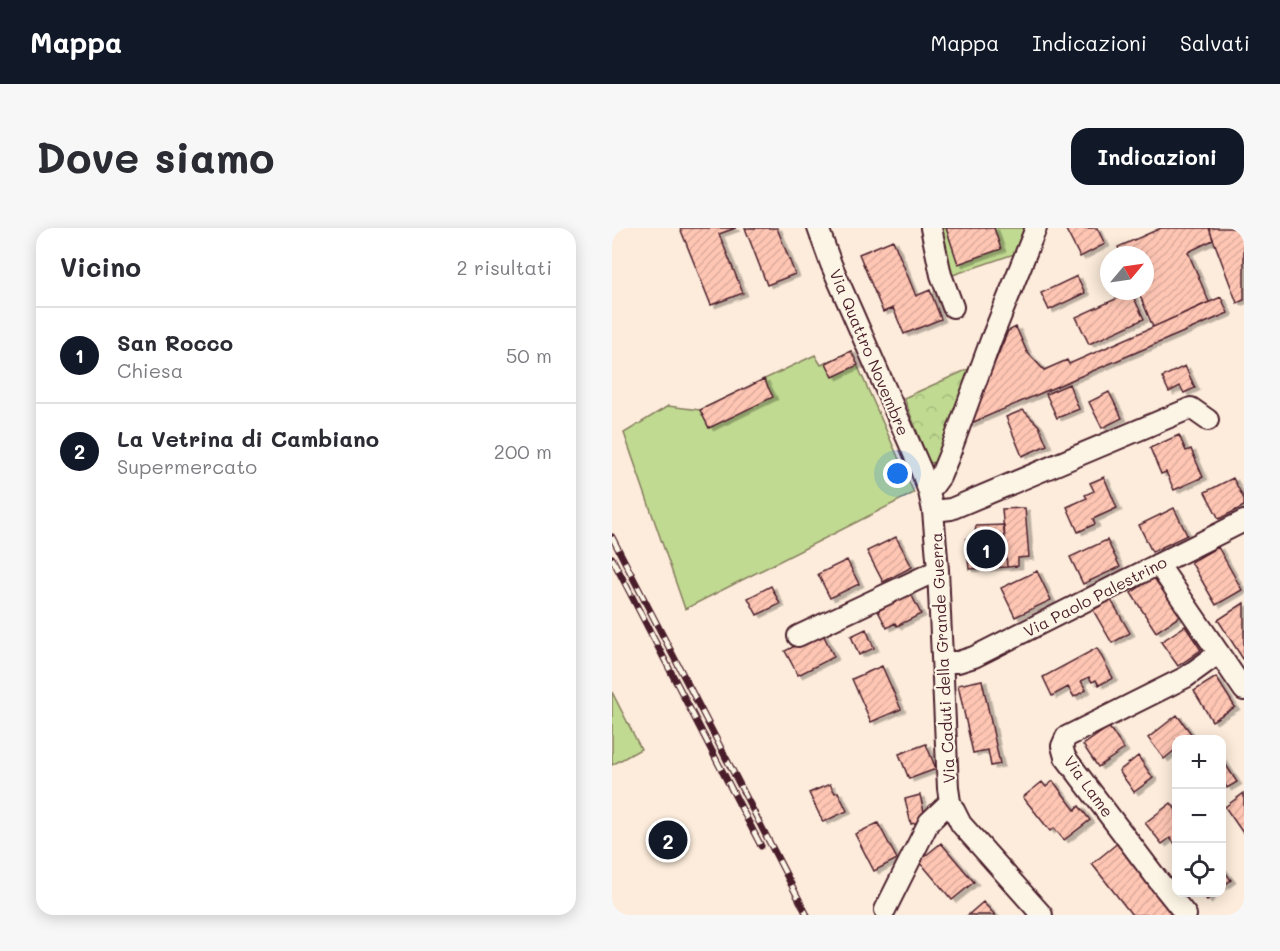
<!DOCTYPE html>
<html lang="it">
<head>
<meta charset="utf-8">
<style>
  :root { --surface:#fff; --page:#f7f7f7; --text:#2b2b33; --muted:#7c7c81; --line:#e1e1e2; --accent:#111827 }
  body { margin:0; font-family:Mali,sans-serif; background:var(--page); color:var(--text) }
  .controls { position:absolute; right:18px; bottom:18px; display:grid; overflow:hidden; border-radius:12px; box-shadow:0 3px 15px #0003 }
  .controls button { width:54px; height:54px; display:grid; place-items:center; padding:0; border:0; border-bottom:2px solid var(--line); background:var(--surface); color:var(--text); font:30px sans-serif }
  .compass { position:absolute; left:488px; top:18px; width:54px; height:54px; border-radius:50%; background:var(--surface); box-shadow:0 3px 15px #0003; rotate:61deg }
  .you { position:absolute; left:286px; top:246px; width:21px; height:21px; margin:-15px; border:4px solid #fff; border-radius:50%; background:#1a73e8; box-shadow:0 0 0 9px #1a73e833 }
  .badge { display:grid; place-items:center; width:39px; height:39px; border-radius:50%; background:var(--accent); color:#fff; font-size:20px; font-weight:700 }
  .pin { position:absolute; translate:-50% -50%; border:3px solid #fff; box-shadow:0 2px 6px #0006 }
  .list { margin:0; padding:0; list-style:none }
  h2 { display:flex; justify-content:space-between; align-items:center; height:78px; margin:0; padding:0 24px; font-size:26px }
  h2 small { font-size:20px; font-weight:400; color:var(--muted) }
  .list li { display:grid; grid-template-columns:39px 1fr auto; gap:18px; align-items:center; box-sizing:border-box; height:96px; padding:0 24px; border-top:2px solid var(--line) }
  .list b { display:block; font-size:22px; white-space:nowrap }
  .list p { margin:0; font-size:20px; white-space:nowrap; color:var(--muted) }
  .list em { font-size:20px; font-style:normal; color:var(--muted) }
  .icon { flex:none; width:33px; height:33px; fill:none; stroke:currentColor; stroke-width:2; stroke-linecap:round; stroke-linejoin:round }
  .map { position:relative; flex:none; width:632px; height:687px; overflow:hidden; border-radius:18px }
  header { display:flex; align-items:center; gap:36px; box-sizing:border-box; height:84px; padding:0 30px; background:var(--accent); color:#fff }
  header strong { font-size:28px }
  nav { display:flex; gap:33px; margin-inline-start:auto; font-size:21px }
  .intro { display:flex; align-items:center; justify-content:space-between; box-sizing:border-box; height:144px; padding:0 36px }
  h1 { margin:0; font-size:42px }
  .button { padding:15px 27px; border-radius:18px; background:var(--accent); color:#fff; font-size:21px; font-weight:700 }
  main { display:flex; gap:36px; padding:0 36px }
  aside { flex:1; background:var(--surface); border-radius:18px; box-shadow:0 3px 15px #0003 }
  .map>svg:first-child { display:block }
  .green { fill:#c0da91; stroke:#857c5e; stroke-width:1.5 }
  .park { fill:url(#park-crowns); stroke:#857c5e; stroke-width:1.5 }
  .building { fill:url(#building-hatch); stroke:#4a1f2b; stroke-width:1.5; filter:url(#shadow) }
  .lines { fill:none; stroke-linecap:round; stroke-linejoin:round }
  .minor-casing { stroke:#4a1f2b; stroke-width:24 }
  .minor { stroke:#fcf5e5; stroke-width:20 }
  .rail-casing { stroke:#4a1f2b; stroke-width:7 }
  .rail { stroke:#fcf5e5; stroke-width:4.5; stroke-dasharray:14; stroke-linecap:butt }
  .labels { text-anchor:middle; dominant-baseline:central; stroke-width:4.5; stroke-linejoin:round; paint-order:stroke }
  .street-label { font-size:16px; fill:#4a1f2b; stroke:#fcf5e5 }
</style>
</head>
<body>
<header>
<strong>Mappa</strong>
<nav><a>Mappa</a><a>Indicazioni</a><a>Salvati</a></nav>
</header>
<div class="intro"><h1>Dove siamo</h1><a class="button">Indicazioni</a></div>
<main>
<aside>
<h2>Vicino<small>2 risultati</small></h2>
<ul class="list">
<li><span class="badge">1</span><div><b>San Rocco</b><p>Chiesa</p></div><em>50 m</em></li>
<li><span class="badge">2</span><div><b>La Vetrina di Cambiano</b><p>Supermercato</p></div><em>200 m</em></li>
</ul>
</aside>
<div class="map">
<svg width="632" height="687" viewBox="0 0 632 687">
  <defs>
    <pattern id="park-crowns" width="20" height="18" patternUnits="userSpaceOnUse" patternTransform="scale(1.5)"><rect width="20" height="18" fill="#c0da91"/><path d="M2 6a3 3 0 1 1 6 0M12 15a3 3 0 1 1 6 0" fill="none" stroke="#a6bb7d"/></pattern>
    <pattern id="building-hatch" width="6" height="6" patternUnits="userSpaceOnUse" patternTransform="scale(1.5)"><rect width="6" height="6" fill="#ffc6b4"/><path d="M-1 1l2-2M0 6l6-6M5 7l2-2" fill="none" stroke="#dcaa9b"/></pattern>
    <filter id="shadow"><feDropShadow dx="4.5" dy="2.5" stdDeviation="0" flood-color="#0004"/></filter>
  </defs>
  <rect width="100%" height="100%" fill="#fdecdb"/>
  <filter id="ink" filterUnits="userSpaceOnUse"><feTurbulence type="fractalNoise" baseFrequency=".0167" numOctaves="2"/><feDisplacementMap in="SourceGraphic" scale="12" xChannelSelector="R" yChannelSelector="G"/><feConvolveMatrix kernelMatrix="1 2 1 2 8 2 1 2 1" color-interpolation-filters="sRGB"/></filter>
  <g filter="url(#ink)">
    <path class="green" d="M328 0H416L408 24 338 48Z
      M239 123 302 265 73 381 12 205 56 178 88 182 203 127 209 137Z
      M0 464 29 521 0 537Z"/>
    <path class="park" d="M361 139 325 236 317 234 292 170Z"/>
    <path class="building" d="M68 0H124L107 6 131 65 99 77Z
      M133 0H165L183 46 155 57Z
      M334 0H382L389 21 346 36Z
      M453 0H485L493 16 468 29Z
      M549 0H597L601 12 576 24 597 74 541 99 526 63H533V27H510L506 19Z
      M597 0H630L632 5V72L625 75Z
      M281 12 304 68 318 62 329 91 292 106 281 80 271 84 247 26Z
      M465 48 473 65 437 82 429 65Z
      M519 64 532 91 477 116 464 89Z
      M609 69 616 85 357 196 396 103 404 99 415 124 432 142 455 132 457 136Z
      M239 123 246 137 221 149 214 135Z
      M573 138 583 160 572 165 568 158 557 164 550 149Z
      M152 151 161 169 97 200 88 182Z
      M457 156 467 181 445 190 434 166Z
      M497 164 510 190 490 200 477 174Z
      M411 182 427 198 435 217 410 228 394 189Z
      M567 207 574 223 579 221 591 249 562 262 554 244 549 246 538 220Z
      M492 249 505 280 481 291 483 296 466 304 455 279 475 270 473 267 482 263 478 255Z
      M621 250 632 271V278L607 291 593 264Z
      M413 280 417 329 406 330V338L395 339 390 281Z
      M562 280 575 307 540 324 527 297Z
      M392 297 395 339 357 341 354 311 361 308 363 305 364 298Z
      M284 309 300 339 271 354 255 323Z
      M495 312 508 339 471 356 458 329Z
      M606 319 630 362 604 377 579 334Z
      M235 332 247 356 218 370 206 346Z
      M425 343 439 372 403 389 389 360Z
      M544 348 570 387 544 404 519 365Z
      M159 358 168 376 145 387 136 370Z
      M297 362 309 386 285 398 283 395 275 400 266 383 275 378 273 375Z
      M499 372 518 405 500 415 481 382Z
      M632 375V431H631L606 392Z
      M573 398 589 422 566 438 549 414Z
      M254 401 262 420 247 427 239 408Z
      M210 404 222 429 186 447 173 423Z
      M485 420 501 450 487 457 484 452 480 454 477 449 469 453 474 462 462 469 456 459 440 468 431 449Z
      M270 438 289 481 259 494 240 451Z
      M604 449 623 479 600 493 582 463Z
      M370 452 388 536 379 538 376 522 361 525 346 457Z
      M565 487 581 508 577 512H564V521L552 531 536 510Z
      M497 499 512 521 486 539 471 517Z
      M314 516 324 541 297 551 287 526Z
      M526 528 541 550 522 564 507 543Z
      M610 531 625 554 615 560 610 552Z
      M441 553 463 582 467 578 478 592 452 612 442 600 438 603 411 569 430 554 434 559Z
      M218 556 223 565 226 564 235 583 211 594 197 565Z
      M632 565V604L631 605 613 579Z
      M308 567 314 592 299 596 293 571Z
      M559 575 564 582V615L563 616 558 610 550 616 533 595Z
      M266 595 285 631 262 643 243 606Z
      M507 614 562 685 560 687H520L480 636Z
      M329 615 362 654 340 672 307 633Z
      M610 640 619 652 610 659Z
      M589 664H603L595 672Z
      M371 674 383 687H356Z"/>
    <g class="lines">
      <defs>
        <path id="minor" d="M206 0 219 36 309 242 317 264 321 283 326 342 336 560 338 574 349 596 430 687
          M319 0 329 47 341 79
          M317 264 328 249 336 230 379 112 424 0
          M321 283 339 281 579 180 596 192
          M546 336 632 462
          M186 408 326 342
          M331 434H346L362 429 632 293
          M273 682 317 594 338 574
          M574 687 546 652 453 529 450 518 454 509 574 449 607 425"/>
      </defs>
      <use href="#minor" class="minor-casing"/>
      <use href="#minor" class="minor"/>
      <defs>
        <path id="rail" d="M0 309 195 687
          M0 330 149 618"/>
      </defs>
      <use href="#rail" class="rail-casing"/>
      <use href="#rail" class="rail"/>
    </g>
  </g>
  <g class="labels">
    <g class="street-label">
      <text transform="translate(258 124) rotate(67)">Via Quattro Novembre</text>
      <text transform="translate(483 368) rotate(-27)">Via Paolo Palestrino</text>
      <text transform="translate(330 430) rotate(-93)">Via Caduti della Grande Guerra</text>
      <text transform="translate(477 558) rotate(54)">Via Lame</text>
    </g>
  </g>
</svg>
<div class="controls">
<button>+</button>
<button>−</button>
<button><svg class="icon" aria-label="locate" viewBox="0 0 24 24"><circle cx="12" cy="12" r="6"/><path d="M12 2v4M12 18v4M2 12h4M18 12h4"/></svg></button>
</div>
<svg class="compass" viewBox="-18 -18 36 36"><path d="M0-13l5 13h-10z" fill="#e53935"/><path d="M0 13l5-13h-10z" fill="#7c7c81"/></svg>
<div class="you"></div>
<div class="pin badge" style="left:374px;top:321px">1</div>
<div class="pin badge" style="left:56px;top:612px">2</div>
</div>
</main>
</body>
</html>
